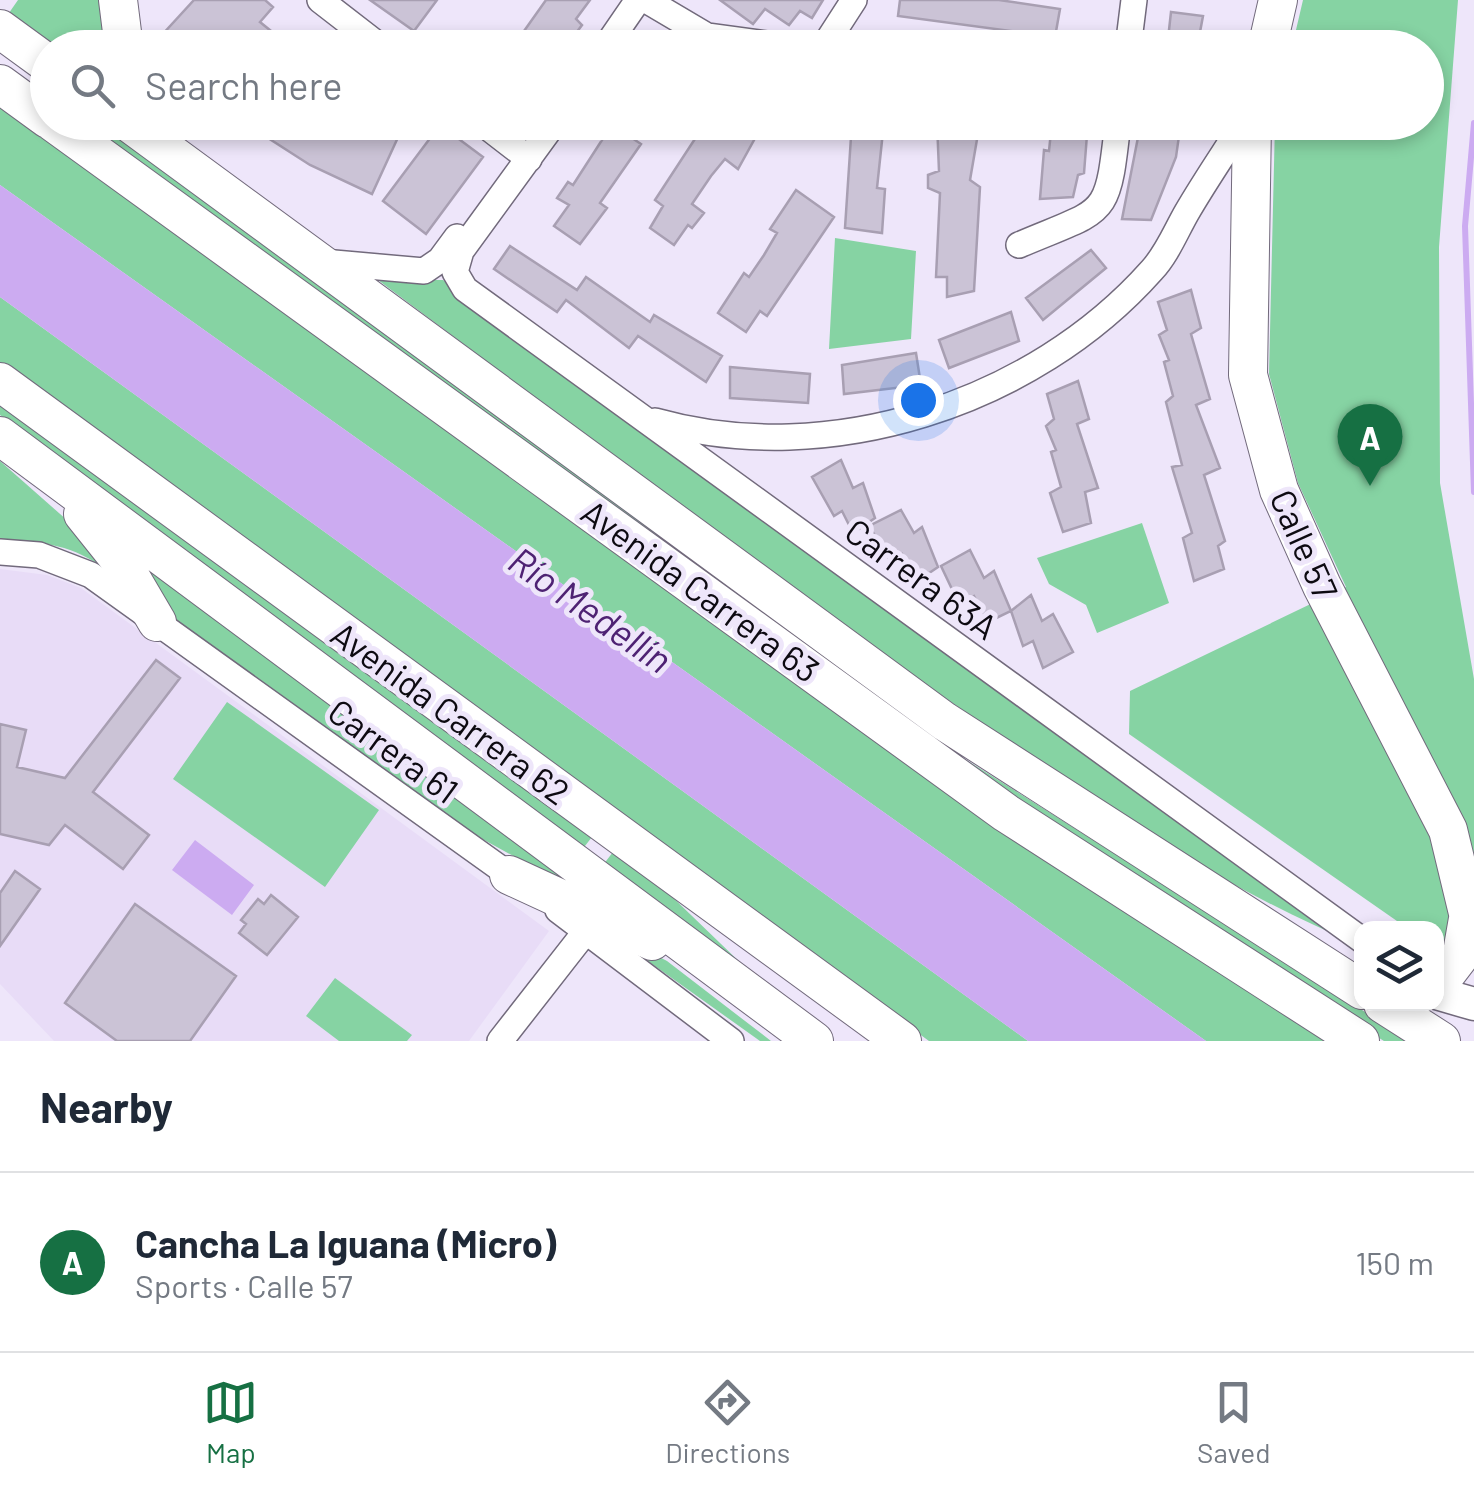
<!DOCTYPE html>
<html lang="en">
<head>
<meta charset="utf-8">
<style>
  :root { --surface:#fff; --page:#f6f6f7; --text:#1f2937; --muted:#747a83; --line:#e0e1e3; --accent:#167043 }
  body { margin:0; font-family:Barlow,sans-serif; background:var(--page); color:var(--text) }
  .controls { position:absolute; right:30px; bottom:30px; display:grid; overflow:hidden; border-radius:20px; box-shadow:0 5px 15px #0003 }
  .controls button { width:90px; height:90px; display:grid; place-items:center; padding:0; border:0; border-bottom:2px solid var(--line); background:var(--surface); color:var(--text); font:50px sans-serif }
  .you { position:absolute; left:918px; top:400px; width:35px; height:35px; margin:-25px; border:8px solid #fff; border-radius:50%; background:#1a73e8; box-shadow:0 0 0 15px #1a73e833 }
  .badge { display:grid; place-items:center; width:65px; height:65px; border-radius:50%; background:var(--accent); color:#fff; font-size:32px; font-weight:700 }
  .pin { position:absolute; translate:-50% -82px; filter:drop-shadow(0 2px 5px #0008) }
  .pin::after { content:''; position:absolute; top:52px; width:35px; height:30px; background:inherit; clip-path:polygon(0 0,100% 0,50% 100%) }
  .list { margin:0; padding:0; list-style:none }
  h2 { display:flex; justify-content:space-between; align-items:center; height:130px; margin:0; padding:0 40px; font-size:42px }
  h2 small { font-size:32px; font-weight:400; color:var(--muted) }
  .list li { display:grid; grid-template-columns:65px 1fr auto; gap:30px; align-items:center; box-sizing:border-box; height:180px; padding:0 40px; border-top:2px solid var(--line) }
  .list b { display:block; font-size:38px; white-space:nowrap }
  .list p { margin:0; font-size:32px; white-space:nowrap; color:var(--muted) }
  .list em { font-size:32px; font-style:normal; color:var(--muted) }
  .icon { flex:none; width:55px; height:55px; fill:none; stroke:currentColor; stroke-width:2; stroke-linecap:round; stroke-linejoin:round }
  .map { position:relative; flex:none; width:1474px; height:1041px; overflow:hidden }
  .search { position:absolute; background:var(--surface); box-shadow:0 5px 15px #0003; left:30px; right:30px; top:30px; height:110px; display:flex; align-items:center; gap:25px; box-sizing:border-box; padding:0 35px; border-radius:55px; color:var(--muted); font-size:38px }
  .sheet { height:310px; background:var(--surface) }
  nav { display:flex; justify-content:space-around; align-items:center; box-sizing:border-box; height:140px; border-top:2px solid var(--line); background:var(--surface); font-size:28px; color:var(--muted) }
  nav a { display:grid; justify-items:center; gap:5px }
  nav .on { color:var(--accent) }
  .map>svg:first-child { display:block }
  .built { fill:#e8dcf7 }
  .green { fill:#86d3a3 }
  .water { fill:#ccabf1 }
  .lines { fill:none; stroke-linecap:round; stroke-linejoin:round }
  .stream { stroke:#ccabf1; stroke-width:6 }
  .building { fill:#cbc3d6; stroke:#a89fb2; stroke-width:2.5 }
  .minor-casing { stroke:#726a7c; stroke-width:28 }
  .major-casing { stroke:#726a7c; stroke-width:35 }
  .highway-casing { stroke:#726a7c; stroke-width:40 }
  .minor { stroke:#fff; stroke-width:25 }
  .major { stroke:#fff; stroke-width:32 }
  .highway { stroke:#fff; stroke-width:38 }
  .labels { text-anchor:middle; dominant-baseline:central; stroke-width:10; stroke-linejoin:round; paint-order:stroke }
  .street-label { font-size:35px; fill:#0d0a11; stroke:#eee6fa }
  .water-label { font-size:38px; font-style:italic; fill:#4e2273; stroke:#eee6fa }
</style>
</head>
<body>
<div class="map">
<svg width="1474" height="1041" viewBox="0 0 1474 1041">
  <rect width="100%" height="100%" fill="#eee6fa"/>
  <path class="built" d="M0 569 47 575 81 588 549 931 469 1041H54L0 984Z"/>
  <path class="green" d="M18 0H104L108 47 48 48 2 23Z
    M1303 0H1458L1439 247 1440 483 1474 679V964L1440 952 1436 928H1407L1129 734 1130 691 1346 587 1298 483 1269 374 1275 123 1426 122V48L1292 47Z
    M0 95 1333 1041H1206L0 185Z
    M72 123H107L856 674 551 468Z
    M835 238 916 251 911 339 829 349Z
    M378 280H443L1359 945C1212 884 1081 792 951 702 756 566 568 422 378 280Z
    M0 297 1028 1041H929L0 364Z
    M0 398 592 837 581 851 0 415Z
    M0 461 102 551 126 583C81 550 57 539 0 544Z
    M1142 523 1169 603 1097 633 1086 605 1049 584 1037 558Z
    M117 539 606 907 437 814 180 632Z
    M227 702 379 810 325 887 173 779Z
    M919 730 1411 1041H1384L1297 987 1089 851Z
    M613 852 663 888 749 971 603 865Z
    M596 924 667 961 771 1041H760Z
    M335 978 412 1035 407 1041H339L306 1016Z"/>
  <path class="water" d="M0 185 1206 1041H1028L0 297Z
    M195 840 254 885 232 915 172 870Z"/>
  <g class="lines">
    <path class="stream" d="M1474 123 1465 226 1474 492"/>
  </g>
  <path class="building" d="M194 0H265L273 7 260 22 292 48H150Z
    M370 0H437L414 31Z
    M546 0H590L576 19 582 25 565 48H512Z
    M720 0H823L812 18 800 11 789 25 765 9 753 24Z
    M900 0H999L1060 9 1055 37 898 16Z
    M1171 12 1203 16 1197 48H1167Z
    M243 122H405L372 194 310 165Z
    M606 122H643L632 138 641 144 600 203 607 208 580 244 554 226 569 205 557 198 568 182 573 185 602 140 596 136Z
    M706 122 719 130 723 122H764L738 169 725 159 711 176 692 204 704 213 692 228 688 225 674 245 650 228 663 206 655 200Z
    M852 122H884L877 188 885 189 882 233 845 228Z
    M937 122H980L970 180 980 187 974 291 947 297V277H936L940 193 928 188V175L939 171Z
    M1052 122H1088L1084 173 1078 175 1073 197 1040 199 1044 150 1049 151Z
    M1141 122H1181L1176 157 1151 220 1122 219Z
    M440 125 483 157 426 234 383 201Z
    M796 190 834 217 767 316 760 311 746 332 718 313 744 273 749 277 764 255 777 233 770 229Z
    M510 246 577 290 586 277 650 322 654 315 722 356 706 382 638 336 629 348 566 300 557 312 494 269Z
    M1091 250 1106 268 1043 320 1026 298Z
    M1191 290 1201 328 1191 334 1210 399 1196 405 1220 468 1204 475 1225 541 1218 546 1224 569 1194 581 1183 538 1192 533 1172 467 1182 465 1166 402 1173 396 1164 362 1169 360 1159 335 1167 330 1158 302Z
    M1011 312 1019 341 949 368 939 340Z
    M916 353 921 385 844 394 842 365Z
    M730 367 810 374 808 403 730 398Z
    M1078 381 1089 419 1077 424 1098 488 1085 492 1091 523 1063 532 1050 493 1061 487 1051 452 1056 450 1046 426 1054 419 1047 394Z
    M841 460 853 488 863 483 875 518 853 533 842 511 834 516 812 477Z
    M901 510 914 533 922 527 938 567 916 582 902 554 890 560 869 526Z
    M970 550 984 578 994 571 1011 611 988 622 974 596 960 606 941 566Z
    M1031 595 1042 621 1053 614 1073 652 1043 668 1033 641 1023 646 1011 611Z
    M156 660 180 678 93 792 149 835 123 869 65 825 49 845 0 834V724L26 730 17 767 65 778Z
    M15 871 40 889 0 946V893Z
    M271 895 298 917 267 955 239 933 246 924 241 920 258 899 264 904Z
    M135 904 236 976 190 1041H117L65 1003Z"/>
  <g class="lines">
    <defs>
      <path id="minor" d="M320 0 382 48
        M646 0 707 36 797 48
        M605 48 638 0
        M823 48 854 0
        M1128 48 1134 0
        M481 122 529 159
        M555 122 461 251 455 272 465 289 1362 940
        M1019 245C1108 207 1107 221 1118 122
        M323 262 424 271 440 260 457 237
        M655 421C829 470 1033 404 1152 270 1167 254 1176 231 1187 212 1205 181 1225 152 1244 122
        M0 552 39 555 91 575 522 884
        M558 910 731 1041
        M500 1041 586 931"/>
      <path id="major" d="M1436 993 1474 1004"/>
      <path id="highway" d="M118 0 124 48
        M0 29 48 64
        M1267 48 1278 0
        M0 84 48 119
        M53 122 1006 813 1360 1041
        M128 122 944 721 1362 990
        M1252 122 1248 375 1279 490 1322 586 1448 830 1474 938
        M0 382 902 1041
        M0 436 814 1041
        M83 514 123 564 157 622
        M509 875 652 941
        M1436 987 1462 953 1469 913
        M1383 1004 1441 1041"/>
    </defs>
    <use href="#minor" class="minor-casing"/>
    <use href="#major" class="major-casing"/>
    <use href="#highway" class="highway-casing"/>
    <use href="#minor" class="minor"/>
    <use href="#major" class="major"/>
    <use href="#highway" class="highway"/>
  </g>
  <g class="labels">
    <g class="street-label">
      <text transform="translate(1305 544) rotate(66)">Calle 57</text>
      <text transform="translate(922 578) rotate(36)">Carrera 63A</text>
      <text transform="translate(701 590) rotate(36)">Avenida Carrera 63</text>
      <text transform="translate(451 712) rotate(36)">Avenida Carrera 62</text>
      <text transform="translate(394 750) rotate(36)">Carrera 61</text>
    </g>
    <g class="water-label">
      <text transform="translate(591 609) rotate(35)">Río Medellín</text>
    </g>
  </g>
</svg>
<div class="controls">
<button><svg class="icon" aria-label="layers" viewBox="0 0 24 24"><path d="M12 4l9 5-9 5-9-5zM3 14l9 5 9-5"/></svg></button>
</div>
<div class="you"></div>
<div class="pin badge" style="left:1370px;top:486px">A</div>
<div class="search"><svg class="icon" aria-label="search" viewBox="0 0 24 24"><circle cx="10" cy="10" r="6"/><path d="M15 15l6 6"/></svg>Search here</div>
</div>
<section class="sheet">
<h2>Nearby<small></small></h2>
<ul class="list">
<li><span class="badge">A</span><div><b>Cancha La Iguana (Micro)</b><p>Sports · Calle 57</p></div><em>150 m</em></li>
</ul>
</section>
<nav>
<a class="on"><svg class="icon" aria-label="map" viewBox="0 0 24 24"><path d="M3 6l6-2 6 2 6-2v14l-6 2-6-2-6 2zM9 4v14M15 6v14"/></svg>Map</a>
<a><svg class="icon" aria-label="directions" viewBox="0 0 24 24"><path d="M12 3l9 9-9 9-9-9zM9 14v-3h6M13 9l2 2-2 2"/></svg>Directions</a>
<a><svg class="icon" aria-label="saved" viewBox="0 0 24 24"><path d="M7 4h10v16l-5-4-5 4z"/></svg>Saved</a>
</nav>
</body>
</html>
